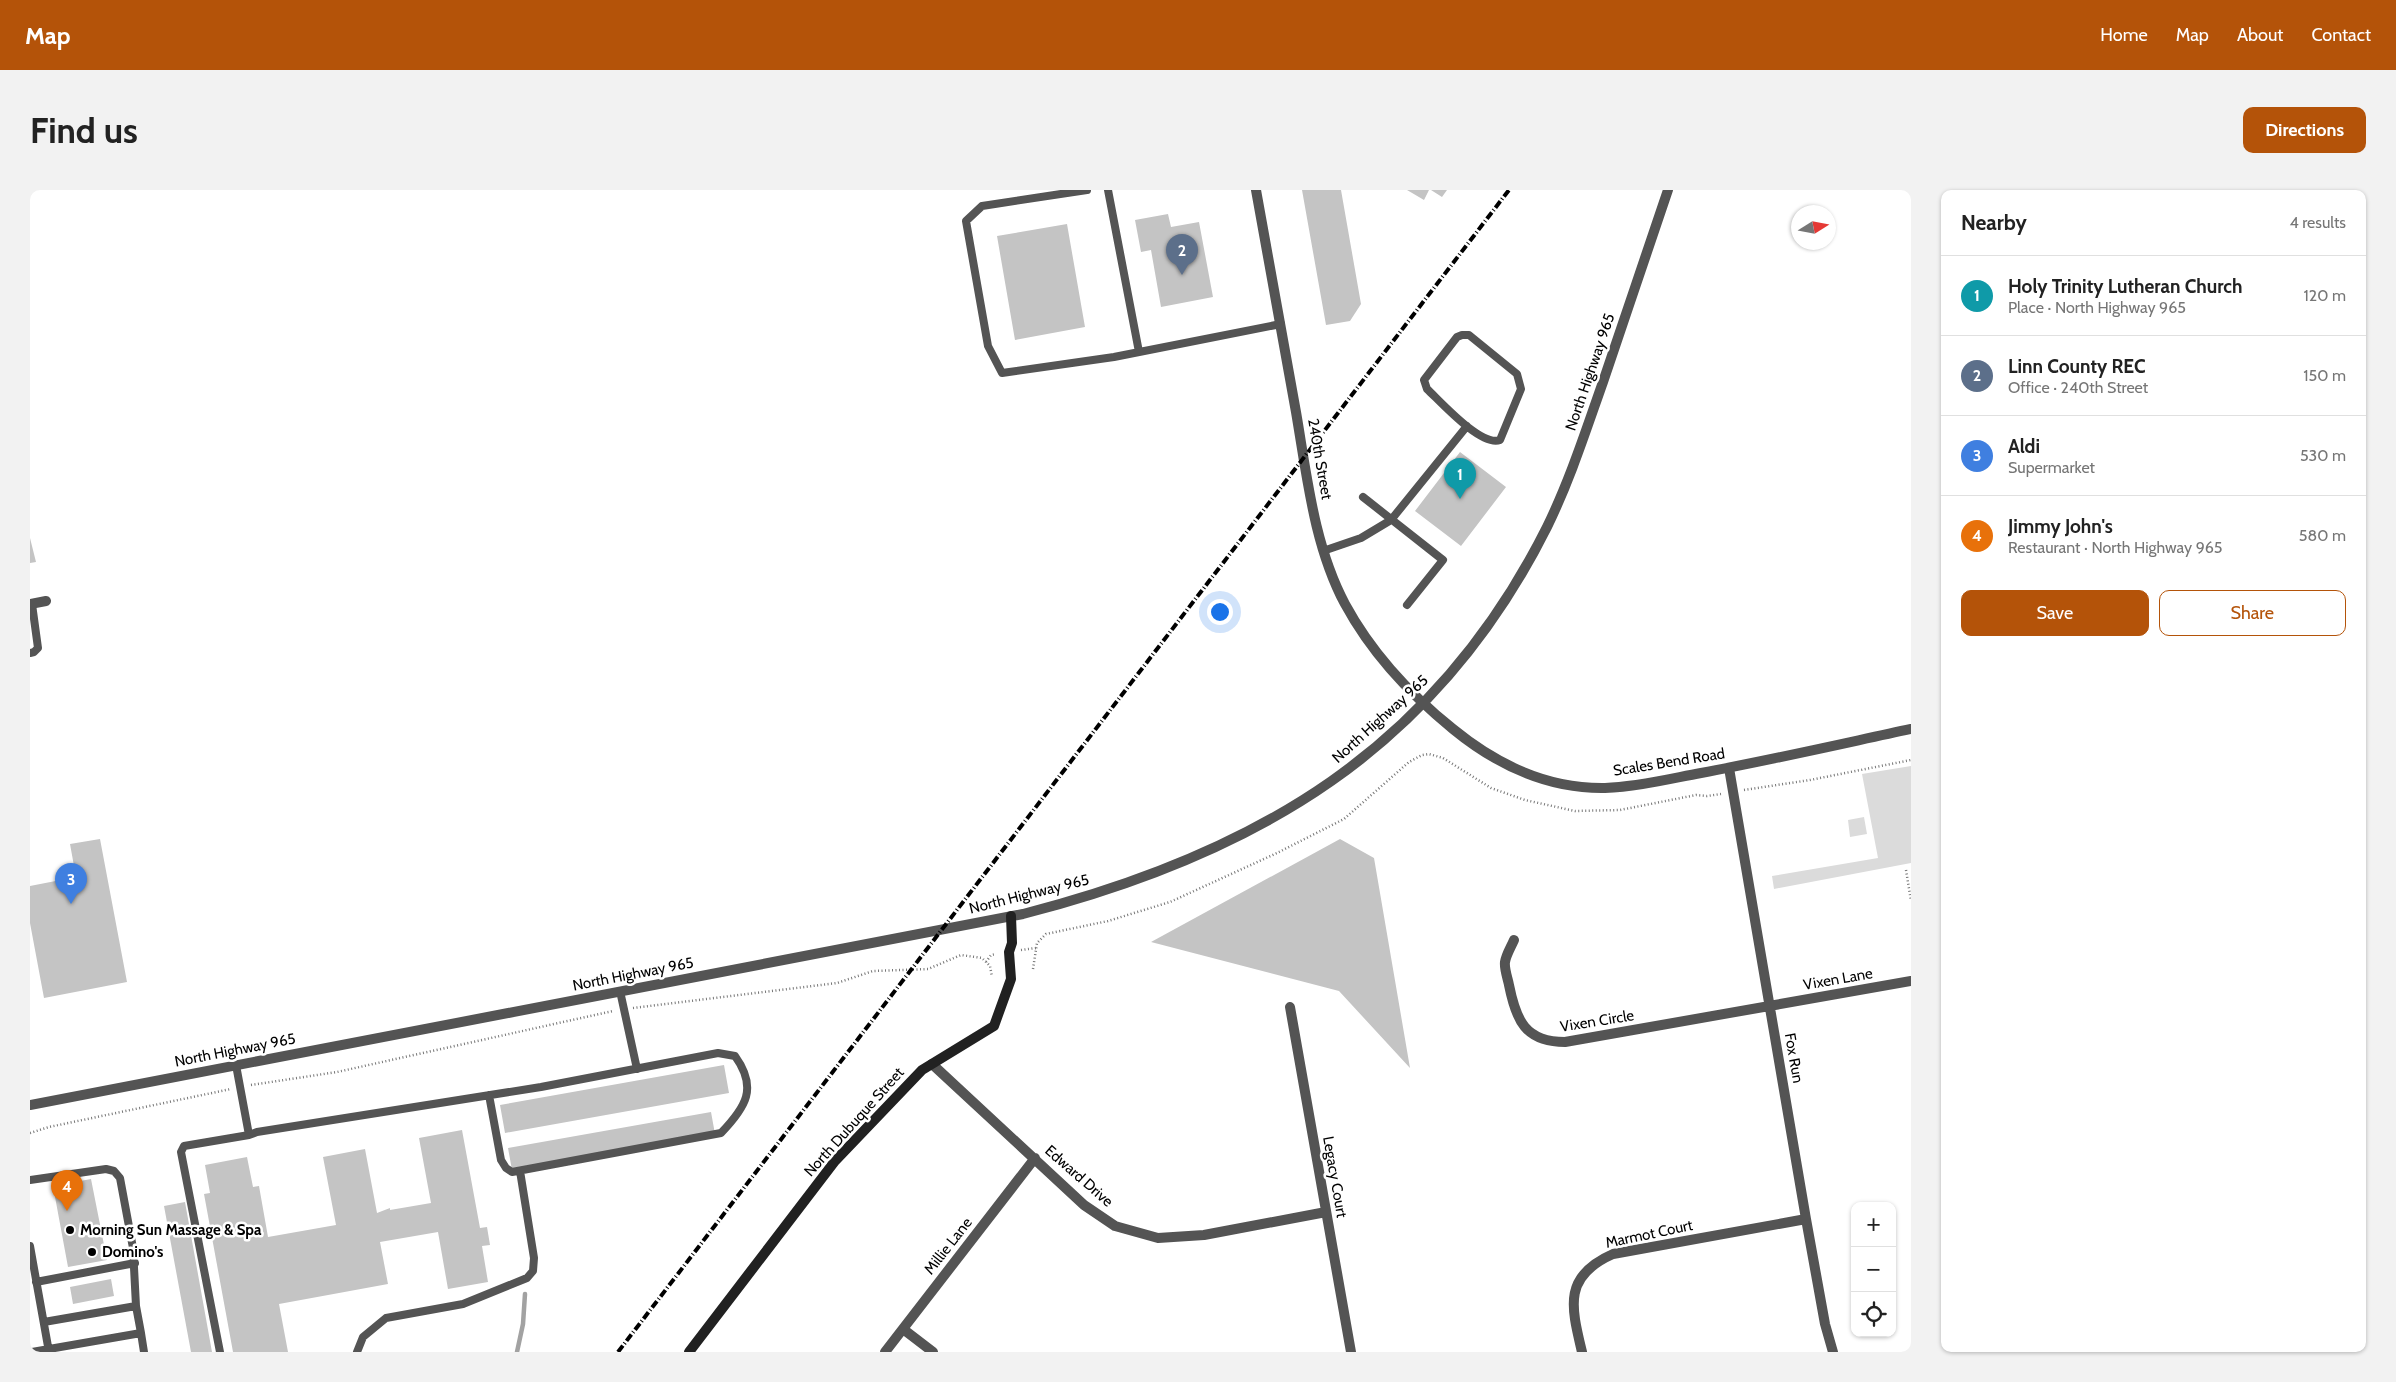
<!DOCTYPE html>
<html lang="en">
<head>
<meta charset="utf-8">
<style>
  :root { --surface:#fff; --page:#f2f2f2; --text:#222; --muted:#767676; --line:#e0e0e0; --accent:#b45309 }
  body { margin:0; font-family:Cabin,sans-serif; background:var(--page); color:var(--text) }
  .controls { position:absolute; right:15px; bottom:15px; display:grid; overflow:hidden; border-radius:10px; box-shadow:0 1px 4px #0004 }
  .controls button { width:45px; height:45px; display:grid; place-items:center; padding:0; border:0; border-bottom:1px solid var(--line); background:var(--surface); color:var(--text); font:25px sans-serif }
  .compass { position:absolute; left:1761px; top:15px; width:45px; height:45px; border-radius:50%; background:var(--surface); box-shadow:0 1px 4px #0004; rotate:79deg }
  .you { position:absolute; left:1189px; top:421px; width:18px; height:18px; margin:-12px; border:4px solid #fff; border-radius:50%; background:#1a73e8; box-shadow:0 0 0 8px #1a73e833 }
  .badge { display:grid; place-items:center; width:32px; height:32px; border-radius:50%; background:var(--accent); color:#fff; font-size:16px; font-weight:700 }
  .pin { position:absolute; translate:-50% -41px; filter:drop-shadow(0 1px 2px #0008) }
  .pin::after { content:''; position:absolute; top:26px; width:18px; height:15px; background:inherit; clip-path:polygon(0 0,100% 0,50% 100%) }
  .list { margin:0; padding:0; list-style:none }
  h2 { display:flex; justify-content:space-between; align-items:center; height:65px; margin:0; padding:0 20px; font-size:21px }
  h2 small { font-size:16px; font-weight:400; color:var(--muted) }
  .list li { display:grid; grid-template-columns:32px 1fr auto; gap:15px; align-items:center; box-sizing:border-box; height:80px; padding:0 20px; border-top:1px solid var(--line) }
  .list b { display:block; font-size:19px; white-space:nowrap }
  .list p { margin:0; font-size:16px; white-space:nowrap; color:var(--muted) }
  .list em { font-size:16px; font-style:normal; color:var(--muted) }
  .actions { display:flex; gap:10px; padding:15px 20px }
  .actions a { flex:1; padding:11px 0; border:1px solid var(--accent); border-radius:10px; text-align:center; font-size:18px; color:var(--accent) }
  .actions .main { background:var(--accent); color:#fff }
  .icon { flex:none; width:28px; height:28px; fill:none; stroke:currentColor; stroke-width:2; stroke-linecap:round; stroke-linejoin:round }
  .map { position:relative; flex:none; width:1881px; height:1162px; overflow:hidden; border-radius:10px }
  header { display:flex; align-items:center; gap:30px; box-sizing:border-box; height:70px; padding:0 25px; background:var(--accent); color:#fff }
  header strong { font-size:24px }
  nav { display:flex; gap:28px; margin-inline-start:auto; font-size:18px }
  .intro { display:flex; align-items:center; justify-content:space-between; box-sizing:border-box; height:120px; padding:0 30px }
  h1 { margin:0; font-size:35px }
  .button { padding:12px 22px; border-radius:10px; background:var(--accent); color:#fff; font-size:18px; font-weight:700 }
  main { display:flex; gap:30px; padding:0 30px }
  aside { flex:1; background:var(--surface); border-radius:10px; box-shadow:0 1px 4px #0004 }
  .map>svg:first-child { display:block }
  .green { fill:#dbdbdb }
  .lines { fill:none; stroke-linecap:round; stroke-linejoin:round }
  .stream { stroke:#a2a2a2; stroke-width:4.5 }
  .building { fill:#c4c4c4 }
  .path { stroke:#767676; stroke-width:2.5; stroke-dasharray:1 2.5; stroke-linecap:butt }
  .service { stroke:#545454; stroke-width:8 }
  .minor { stroke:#545454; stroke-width:10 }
  .tertiary { stroke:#545454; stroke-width:10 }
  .secondary { stroke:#212121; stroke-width:10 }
  .rail { stroke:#000; stroke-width:4; stroke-dasharray:8 2.5 1 2.5; stroke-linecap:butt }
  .poi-dot { fill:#000; stroke:#fff; stroke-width:2 }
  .labels { text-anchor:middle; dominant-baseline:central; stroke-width:5; stroke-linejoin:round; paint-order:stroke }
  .street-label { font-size:15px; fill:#000; stroke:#fff }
  .poi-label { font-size:15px; font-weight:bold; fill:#000; stroke:#fff; text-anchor:start }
</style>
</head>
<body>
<header>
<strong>Map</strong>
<nav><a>Home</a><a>Map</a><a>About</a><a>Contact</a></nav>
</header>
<div class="intro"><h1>Find us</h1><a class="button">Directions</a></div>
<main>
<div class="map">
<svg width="1881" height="1162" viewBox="0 0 1881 1162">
  <rect width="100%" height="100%" fill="#fff"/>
  <path class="green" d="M1881 576V673L1744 699 1742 686 1848 668 1832 584Z
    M1834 627 1837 644 1820 647 1818 630Z"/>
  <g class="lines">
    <path class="stream" d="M487 1162 493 1134 495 1104"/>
  </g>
  <path class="building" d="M1272 0H1311L1331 114 1320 131 1296 135Z
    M1377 0H1399L1394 10Z
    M1401 0H1417L1412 7Z
    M1138 24 1141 37 1169 32 1183 107 1131 117 1121 60 1111 62 1105 30Z
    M1037 34 1055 137 985 150 967 46Z
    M1430 262 1476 297 1431 356 1385 321Z
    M0 348 6 372 0 373Z
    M70 649 97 792 14 808 0 733V696L46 687 40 654Z
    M1310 649 1344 668 1380 878 1309 801 1121 752Z
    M694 875 699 903 475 943 470 915Z
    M681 922 685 944 482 980 478 958Z
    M432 940 450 1038 457 1037 460 1055 452 1056 458 1092 418 1099 408 1042 350 1052 358 1094 249 1114 258 1162H203L174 1004 180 1003 175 975 217 967 223 997 229 996 238 1047 306 1035 293 967 335 959 347 1023 360 1018V1020L401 1013 389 948Z
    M61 989 77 1070 38 1077 23 996Z
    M155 1012 182 1162H161L134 1016Z
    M81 1089 84 1106 43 1114 40 1097Z"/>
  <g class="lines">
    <path class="path" d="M1714 600 1780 590 1881 570
      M1876 680 1881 711
      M991 760 1006 758
      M956 772 961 765 966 764
      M1003 779 1007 753 1016 744 1078 731 1140 712 1247 663 1314 629 1379 572 1392 565 1399 564 1413 568 1461 598 1495 610 1545 621 1590 620 1666 605 1677 606 1691 604
      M603 818 807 793 843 781 898 779 931 765 952 768 960 776 962 787
      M221 895 307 882 583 821
      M0 943 19 937 201 899"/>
    <path class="service" d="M1057 0 952 16 936 31 958 156 972 183 1084 167 1251 134
      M1078 0 1109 162
      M1432 145H1439L1487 184 1491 199 1470 250C1451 257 1411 212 1397 199L1394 190 1427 147Z
      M1333 307 1413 370 1377 415
      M1293 361 1331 348 1361 330 1437 236
      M0 463 4 462 8 458 2 414
      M590 801 607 879
      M206 875 219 945 227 942 511 897 688 863 705 866C728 898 716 917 691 943L482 982 476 978 471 970 459 905
      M0 990 76 979 84 981 90 988 103 1058 106 1116 111 1143
      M0 1056 19 1162
      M6 1092 105 1073
      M14 1132 106 1116
      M2 1162 111 1143 114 1162
      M190 1162 151 962 154 956 219 945
      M327 1162 333 1147 356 1128 433 1114 497 1088 503 1081 504 1068 490 981"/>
    <path class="minor" d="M0 414 16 411
      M1699 578 1776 1029 1795 1134 1803 1162
      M1484 750C1481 757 1476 765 1475 772 1474 779 1478 789 1479 795 1486 830 1495 852 1535 852L1881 791
      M1260 817 1321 1162
      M902 874 1054 1015 1085 1036 1128 1048 1174 1045 1296 1022
      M873 1139 903 1162
      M855 1162 1005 968
      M1552 1162C1541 1116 1533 1086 1583 1064L1776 1029"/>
    <path class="tertiary" d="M1226 0C1240 74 1253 148 1266 222 1277 286 1284 356 1315 414 1341 462 1381 505 1423 539 1467 575 1517 599 1575 598 1607 597 1639 589 1671 583 1741 570 1811 554 1881 539
      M0 915 993 724C1227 664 1406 559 1517 337 1540 290 1556 240 1573 192 1595 128 1616 64 1638 0"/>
    <path class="secondary" d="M659 1162 805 971 892 880 964 836 981 789 979 762 982 753 981 726"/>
    <path class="rail" d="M588 1162 1479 0"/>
  </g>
  <g class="poi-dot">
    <circle cx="40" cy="1040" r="5"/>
    <circle cx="62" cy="1062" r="5"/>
  </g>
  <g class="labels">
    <g class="street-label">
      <text transform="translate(1560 182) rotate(-71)">North Highway 965</text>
      <text transform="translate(1290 269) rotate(80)">240th Street</text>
      <text transform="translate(1350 529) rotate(-42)">North Highway 965</text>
      <text transform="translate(1639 572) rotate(-9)">Scales Bend Road</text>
      <text transform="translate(999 704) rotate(-14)">North Highway 965</text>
      <text transform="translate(603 784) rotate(-11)">North Highway 965</text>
      <text transform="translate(1808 789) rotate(-10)">Vixen Lane</text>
      <text transform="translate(1567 831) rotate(-9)">Vixen Circle</text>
      <text transform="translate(205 860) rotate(-11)">North Highway 965</text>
      <text transform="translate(1764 868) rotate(80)">Fox Run</text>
      <text transform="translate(824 932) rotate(-48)">North Dubuque Street</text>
      <text transform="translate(1049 986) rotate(41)">Edward Drive</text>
      <text transform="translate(1305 987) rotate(80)">Legacy Court</text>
      <text transform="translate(1619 1044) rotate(-12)">Marmot Court</text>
      <text transform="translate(918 1056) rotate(-52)">Millie Lane</text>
    </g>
    <g class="poi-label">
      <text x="50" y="1040">Morning Sun Massage &amp; Spa</text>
      <text x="72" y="1062">Domino's</text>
    </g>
  </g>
</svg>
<div class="controls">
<button>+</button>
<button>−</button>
<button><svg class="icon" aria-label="locate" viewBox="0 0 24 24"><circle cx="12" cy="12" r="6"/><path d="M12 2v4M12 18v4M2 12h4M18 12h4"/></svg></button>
</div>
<svg class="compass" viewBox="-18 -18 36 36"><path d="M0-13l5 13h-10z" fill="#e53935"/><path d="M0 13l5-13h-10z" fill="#767676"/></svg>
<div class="you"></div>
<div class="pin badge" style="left:1430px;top:309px;background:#0f9aa8">1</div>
<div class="pin badge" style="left:1152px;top:85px;background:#5c6f8a">2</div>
<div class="pin badge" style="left:41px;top:714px;background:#3f7fe0">3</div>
<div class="pin badge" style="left:37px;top:1021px;background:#e8710a">4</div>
</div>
<aside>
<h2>Nearby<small>4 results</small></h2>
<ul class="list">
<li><span class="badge" style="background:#0f9aa8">1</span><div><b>Holy Trinity Lutheran Church</b><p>Place · North Highway 965</p></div><em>120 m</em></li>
<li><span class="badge" style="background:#5c6f8a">2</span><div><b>Linn County REC</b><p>Office · 240th Street</p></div><em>150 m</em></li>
<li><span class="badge" style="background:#3f7fe0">3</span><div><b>Aldi</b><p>Supermarket</p></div><em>530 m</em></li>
<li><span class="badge" style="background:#e8710a">4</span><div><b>Jimmy John's</b><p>Restaurant · North Highway 965</p></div><em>580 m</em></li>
</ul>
<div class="actions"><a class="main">Save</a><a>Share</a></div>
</aside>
</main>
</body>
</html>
